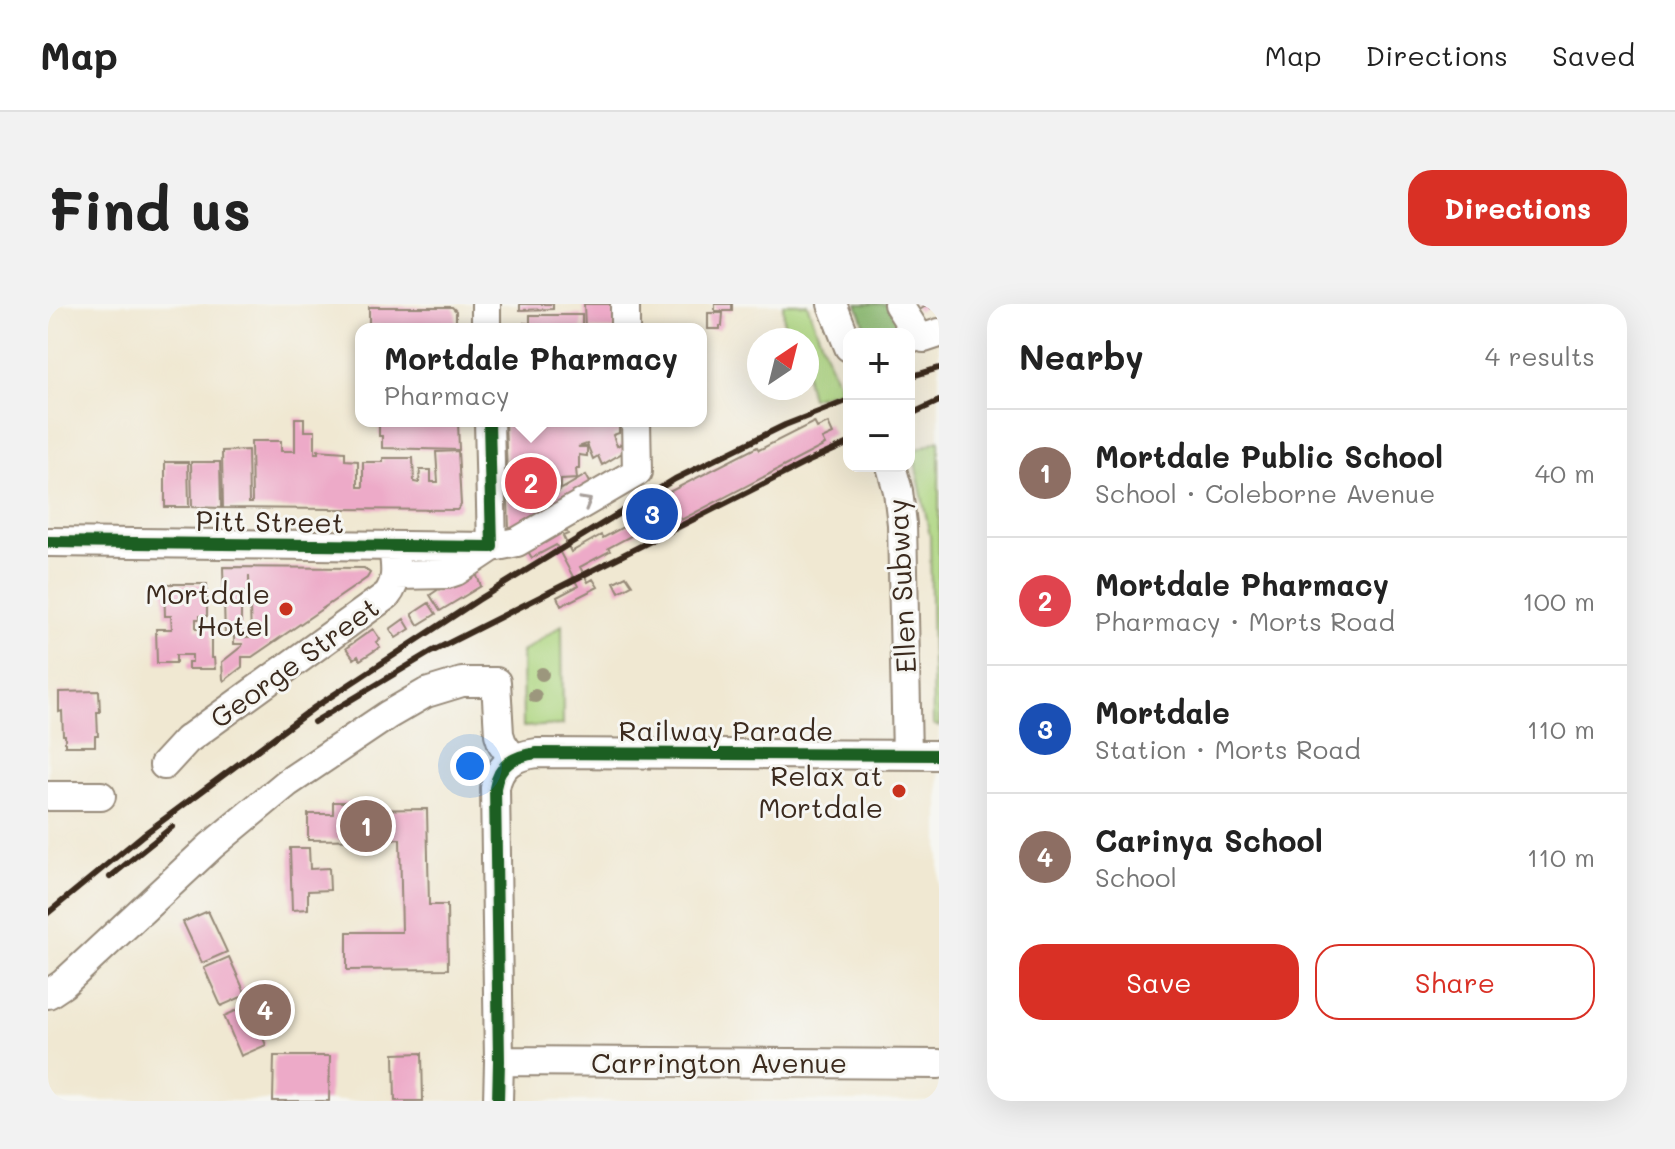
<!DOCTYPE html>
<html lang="en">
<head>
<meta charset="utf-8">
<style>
  :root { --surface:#fff; --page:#f2f2f2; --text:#222; --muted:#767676; --line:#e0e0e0; --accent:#d93025 }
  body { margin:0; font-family:Mali,sans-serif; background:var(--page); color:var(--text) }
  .controls { position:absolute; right:24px; top:24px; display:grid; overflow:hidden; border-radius:16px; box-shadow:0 8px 32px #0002 }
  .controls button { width:72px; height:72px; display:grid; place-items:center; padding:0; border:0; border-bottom:2px solid var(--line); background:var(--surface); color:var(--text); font:40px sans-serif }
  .compass { position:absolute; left:699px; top:24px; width:72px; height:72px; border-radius:50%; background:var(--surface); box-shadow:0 8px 32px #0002; rotate:35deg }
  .you { position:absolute; left:422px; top:462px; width:28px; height:28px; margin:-20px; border:6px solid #fff; border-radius:50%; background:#1a73e8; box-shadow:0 0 0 12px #1a73e833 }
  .badge { display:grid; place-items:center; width:52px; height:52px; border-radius:50%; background:var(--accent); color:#fff; font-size:26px; font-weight:700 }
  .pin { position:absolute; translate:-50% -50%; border:4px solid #fff; box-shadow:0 2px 8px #0006 }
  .popup { position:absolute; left:307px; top:19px; width:352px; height:104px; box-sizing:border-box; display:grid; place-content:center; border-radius:16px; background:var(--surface); filter:drop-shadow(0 2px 6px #0005); font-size:26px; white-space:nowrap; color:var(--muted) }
  .popup b { font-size:30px; color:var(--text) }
  .popup::after { content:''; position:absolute; left:50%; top:100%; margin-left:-16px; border:16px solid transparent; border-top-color:var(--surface) }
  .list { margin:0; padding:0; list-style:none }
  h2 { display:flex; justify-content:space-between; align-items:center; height:104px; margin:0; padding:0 32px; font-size:34px }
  h2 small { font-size:26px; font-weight:400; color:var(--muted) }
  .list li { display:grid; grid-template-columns:52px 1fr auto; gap:24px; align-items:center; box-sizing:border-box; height:128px; padding:0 32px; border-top:2px solid var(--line) }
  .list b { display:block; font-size:30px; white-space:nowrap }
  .list p { margin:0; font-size:26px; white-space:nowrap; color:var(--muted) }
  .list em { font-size:26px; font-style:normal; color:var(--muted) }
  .actions { display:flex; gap:16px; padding:24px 32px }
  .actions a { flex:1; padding:18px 0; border:2px solid var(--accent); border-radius:24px; text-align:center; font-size:28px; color:var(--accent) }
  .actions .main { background:var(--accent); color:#fff }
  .map { position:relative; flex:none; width:891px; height:797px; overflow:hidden; border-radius:24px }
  header { display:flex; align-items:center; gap:48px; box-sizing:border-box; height:112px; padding:0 40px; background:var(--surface); border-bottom:2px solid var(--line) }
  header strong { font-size:38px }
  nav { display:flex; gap:44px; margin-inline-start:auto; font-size:28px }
  .intro { display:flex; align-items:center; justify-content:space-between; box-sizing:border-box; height:192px; padding:0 48px }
  h1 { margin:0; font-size:56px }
  .button { padding:20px 36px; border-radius:24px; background:var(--accent); color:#fff; font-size:28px; font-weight:700 }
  main { display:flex; gap:48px; padding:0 48px }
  aside { flex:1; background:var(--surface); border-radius:24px; box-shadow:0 8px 32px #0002 }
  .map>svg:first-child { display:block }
  .green { fill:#aed681; stroke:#748050; stroke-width:2 }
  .forest { fill:#8ab76f; stroke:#627046; stroke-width:2 }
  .building { fill:#edaac8; fill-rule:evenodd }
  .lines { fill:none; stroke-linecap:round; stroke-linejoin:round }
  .minor-casing { stroke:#968978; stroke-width:32 }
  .minor { stroke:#fff; stroke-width:28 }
  .rail { stroke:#3b2a1e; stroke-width:6 }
  .cycleway-casing { stroke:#f6f6f2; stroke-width:17 }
  .cycleway { stroke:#1b5e20; stroke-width:12 }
  .tree { fill:#9c977d }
  .oneway { stroke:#a79f9a }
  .poi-dot { fill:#c8321e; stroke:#f6f6f2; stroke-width:3 }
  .labels { text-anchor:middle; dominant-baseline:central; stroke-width:6; stroke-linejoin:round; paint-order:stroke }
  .street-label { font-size:28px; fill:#3b2a1e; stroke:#f6f6f2 }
  .poi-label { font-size:28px; fill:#3b2a1e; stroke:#f6f6f2; text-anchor:end }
</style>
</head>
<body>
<header>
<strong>Map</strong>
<nav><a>Map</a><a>Directions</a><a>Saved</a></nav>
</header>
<div class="intro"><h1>Find us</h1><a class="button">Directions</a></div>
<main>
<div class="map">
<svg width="891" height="797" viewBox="0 0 891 797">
  <rect width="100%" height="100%" fill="#f6f6f2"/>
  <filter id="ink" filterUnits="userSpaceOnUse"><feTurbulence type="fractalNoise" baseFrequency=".0125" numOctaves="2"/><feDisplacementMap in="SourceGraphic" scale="16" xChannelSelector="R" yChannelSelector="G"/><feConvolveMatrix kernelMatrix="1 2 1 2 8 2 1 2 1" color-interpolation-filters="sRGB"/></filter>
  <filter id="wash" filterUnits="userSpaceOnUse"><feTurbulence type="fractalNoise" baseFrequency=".006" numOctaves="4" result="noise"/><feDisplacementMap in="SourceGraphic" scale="32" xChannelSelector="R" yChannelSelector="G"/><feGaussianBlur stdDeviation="1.8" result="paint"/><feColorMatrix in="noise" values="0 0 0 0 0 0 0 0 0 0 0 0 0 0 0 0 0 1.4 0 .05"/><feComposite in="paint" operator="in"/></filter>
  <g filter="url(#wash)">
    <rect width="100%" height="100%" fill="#f0e8d2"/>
    <path class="green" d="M735 0H759L792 86 763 94 759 77V36H737Z
      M891 136V423L885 420 882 232 865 147Z
      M514 321 515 421 475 423 474 348Z"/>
    <path class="forest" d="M809 0H840L859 30H820Z"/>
    <g id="blocks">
      <path class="building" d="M472 0H505V5L472 6Z
        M536 0H566L567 25H537Z
        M667 0H684V7H667Z
        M865 0H890L883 4 881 0 870 7Z
        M321 3H404L408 7V25H348V21H321Z
        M660 9H675L674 22H672V25H660Z
        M482 11H534V25H476V19L482 20Z
        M247 114H256V127H267V149H270V146L297 148V156L310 157V183H315V158H335V154H365L366 178 371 179 372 166H383V178H390L388 148 410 147 413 201 409 206 175 204 174 147 200 146 201 199H204L203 137H233V147H247Z
        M355 117H410L411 146 334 144V132H331V119H355Z
        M457 117H571V129L565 131 569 142 577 138 579 146 554 161 550 152 545 155 539 140 530 143H539V152L531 151V165H528L529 175 513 176V184H500V193L538 171 545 184 469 224H461Z
        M766 118 769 124 780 119 785 130 774 135 777 141 633 216 632 213 608 226 605 220 560 244 562 247 532 263 540 278 545 275 550 283 513 302 509 293 530 282 508 241 484 254 478 244 516 222 520 230 515 232 523 248 553 231 555 234 599 210 596 204 621 191 619 189 709 143 711 146Z
        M117 158H140L141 203H117Z
        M143 158H172L173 204 144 203Z
        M175 263 316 264 322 269 319 274 204 353H194V363L176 377 175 375 174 358 194 342V340H186V332H177ZM201 272 203 333H193V289L201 288Z
        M427 267 433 282 392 307 382 291 391 285H381V280H392V285Z
        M578 272 584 281 571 288 566 278Z
        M116 280H159V312H152V315H148V325H163V354H166L167 365H140V358H144V351H128V359H109L108 325H124L123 312H117Z
        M381 299 388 310 370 321 364 310Z
        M356 315 362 325 348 334 342 325Z
        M325 325 332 335 328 338 332 343 312 356 310 352 306 355 298 344Z
        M51 387 52 408H49L50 432H47V442H17V431H15L14 407 11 408V388Z
        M285 498H305V506L379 505 381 601H399L400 665 299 666V628H354L352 535 260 536V510H285Z
        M242 544H261L262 565 281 564 282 586 260 587V605L244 606Z
        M160 607 179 648 154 659 135 618Z
        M181 653 198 691 173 702 156 664Z
        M201 701 218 741 193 752 176 712Z
        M374 749 375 797H347L346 750Z
        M226 752H282L281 797H225Z"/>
    </g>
  </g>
  <g filter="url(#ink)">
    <use href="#blocks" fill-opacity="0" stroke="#968978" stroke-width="2"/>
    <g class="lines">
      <defs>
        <path id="minor" d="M438 0V25
          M577 0V25
          M784 0 801 43
          M850 0 869 30 876 34 891 29
          M441 117 444 243
          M843 162 850 187 854 220 859 451
          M0 238 444 243 469 238 589 168 588 117
          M348 271 399 270 408 267 444 243
          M116 461 139 436 339 291C351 276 347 260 345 242
          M0 492H53
          M0 690 15 680 163 542 239 479 340 411 378 389 414 378H448L451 430 454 439 465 455
          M451 757 891 760
          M450 797 451 757 447 484C451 460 466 452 489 449L891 451"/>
      </defs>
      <use href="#minor" class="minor-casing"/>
      <use href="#minor" class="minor"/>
      <path class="rail" d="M861 73 891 64
        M861 111 891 97
        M266 418 383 348 759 158 801 139
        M62 573 124 523
        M0 609 95 531 267 403 430 296 627 175 737 121 801 96"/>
      <defs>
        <path id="cycleway" d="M0 238 444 243 441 117
          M450 797 451 757 447 484C451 460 466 452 489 449L891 451"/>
      </defs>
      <use href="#cycleway" class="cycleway-casing"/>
      <use href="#cycleway" class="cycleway"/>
    </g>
    <g class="tree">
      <circle cx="494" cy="370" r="7"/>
      <circle cx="487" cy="392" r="7"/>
    </g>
    <defs><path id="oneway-chevron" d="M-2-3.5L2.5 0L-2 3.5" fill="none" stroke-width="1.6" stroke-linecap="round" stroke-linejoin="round" transform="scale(2)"/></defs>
    <use class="oneway" href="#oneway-chevron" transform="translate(538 198) rotate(-30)"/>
  </g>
  <g class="poi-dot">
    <circle cx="238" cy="305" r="8"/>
    <circle cx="851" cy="487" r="8"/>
  </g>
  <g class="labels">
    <g class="street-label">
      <text transform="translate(222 217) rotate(1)">Pitt Street</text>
      <text transform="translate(853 282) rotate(-93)">Ellen Subway</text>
      <text transform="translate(246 358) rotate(-36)">George Street</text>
      <text x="678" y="426">Railway Parade</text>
      <text x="671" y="758">Carrington Avenue</text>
    </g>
    <g class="poi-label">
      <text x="222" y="289">Mortdale<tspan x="222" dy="32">Hotel</tspan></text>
      <text x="835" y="471">Relax at<tspan x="835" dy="32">Mortdale</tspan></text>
    </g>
  </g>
</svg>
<div class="controls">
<button>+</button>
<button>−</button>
</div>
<svg class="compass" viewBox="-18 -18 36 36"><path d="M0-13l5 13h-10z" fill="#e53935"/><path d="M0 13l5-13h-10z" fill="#767676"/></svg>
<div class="you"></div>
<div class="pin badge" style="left:318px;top:522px;background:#8d6e63">1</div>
<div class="pin badge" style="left:483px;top:179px;background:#e0444e">2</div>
<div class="popup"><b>Mortdale Pharmacy</b>Pharmacy</div>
<div class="pin badge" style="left:604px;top:210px;background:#1a4fb4">3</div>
<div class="pin badge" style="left:217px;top:706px;background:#8d6e63">4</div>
</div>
<aside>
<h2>Nearby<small>4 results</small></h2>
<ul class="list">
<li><span class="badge" style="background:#8d6e63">1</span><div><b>Mortdale Public School</b><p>School · Coleborne Avenue</p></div><em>40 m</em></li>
<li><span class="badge" style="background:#e0444e">2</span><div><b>Mortdale Pharmacy</b><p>Pharmacy · Morts Road</p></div><em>100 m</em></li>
<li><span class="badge" style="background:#1a4fb4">3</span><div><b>Mortdale</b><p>Station · Morts Road</p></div><em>110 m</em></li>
<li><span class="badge" style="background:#8d6e63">4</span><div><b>Carinya School</b><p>School</p></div><em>110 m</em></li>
</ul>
<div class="actions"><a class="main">Save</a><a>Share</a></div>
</aside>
</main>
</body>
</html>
